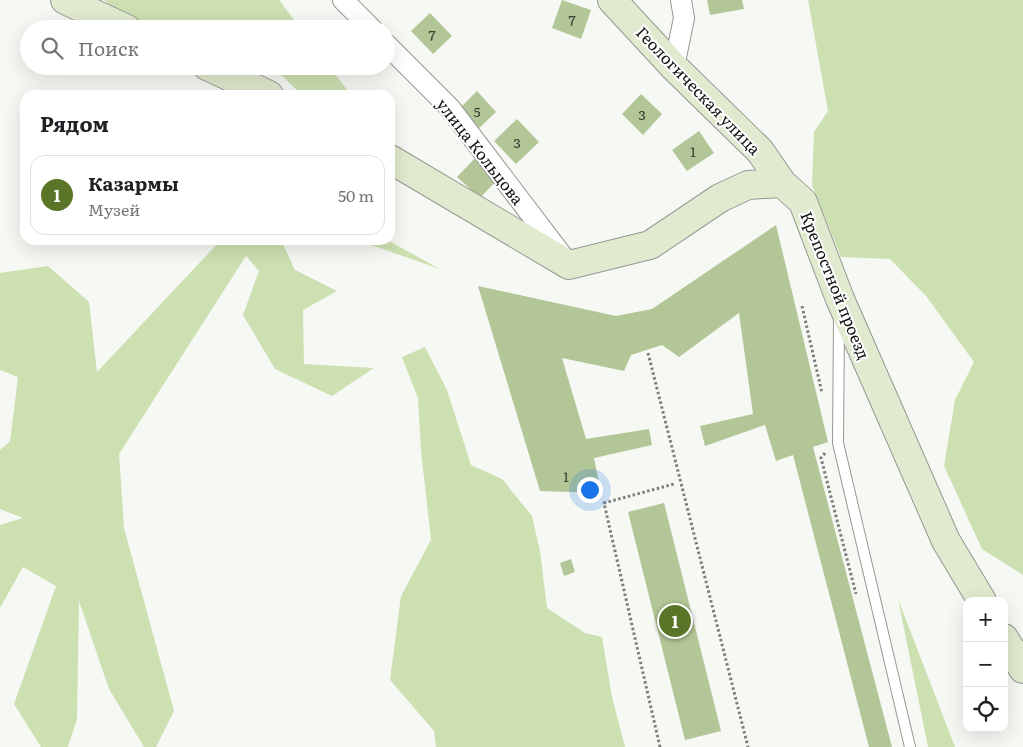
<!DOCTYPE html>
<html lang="ru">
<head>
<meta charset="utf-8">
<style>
  :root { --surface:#fff; --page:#f2f2f2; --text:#202124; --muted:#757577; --line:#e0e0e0; --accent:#5b7528 }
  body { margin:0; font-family:Literata,serif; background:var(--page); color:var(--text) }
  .controls { position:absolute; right:15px; bottom:15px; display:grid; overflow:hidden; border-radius:10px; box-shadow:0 5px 20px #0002 }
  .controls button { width:45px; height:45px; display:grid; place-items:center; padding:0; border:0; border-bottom:1px solid var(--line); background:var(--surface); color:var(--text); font:25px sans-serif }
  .you { position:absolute; left:589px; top:489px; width:18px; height:18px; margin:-12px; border:4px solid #fff; border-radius:50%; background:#1a73e8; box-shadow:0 0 0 8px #1a73e833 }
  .badge { display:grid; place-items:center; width:32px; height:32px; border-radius:50%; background:var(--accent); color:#fff; font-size:16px; font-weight:700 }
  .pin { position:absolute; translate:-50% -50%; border:2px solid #fff; box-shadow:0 1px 5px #0006 }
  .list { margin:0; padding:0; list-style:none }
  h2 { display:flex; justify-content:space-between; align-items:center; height:65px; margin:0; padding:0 20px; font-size:21px }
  h2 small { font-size:16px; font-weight:400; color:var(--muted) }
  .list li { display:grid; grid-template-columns:32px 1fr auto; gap:15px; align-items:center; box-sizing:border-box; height:80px; margin:0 10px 10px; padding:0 10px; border:1px solid var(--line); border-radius:15px }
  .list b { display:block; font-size:19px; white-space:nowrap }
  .list p { margin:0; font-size:16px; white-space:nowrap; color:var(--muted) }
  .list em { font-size:16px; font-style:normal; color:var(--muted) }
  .icon { flex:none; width:28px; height:28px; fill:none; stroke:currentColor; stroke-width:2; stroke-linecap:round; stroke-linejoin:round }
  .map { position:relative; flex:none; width:1023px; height:747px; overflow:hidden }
  .search { position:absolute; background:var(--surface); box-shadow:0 5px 20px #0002; left:20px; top:20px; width:375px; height:55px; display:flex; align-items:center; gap:12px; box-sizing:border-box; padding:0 18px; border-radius:28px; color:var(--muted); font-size:19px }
  .panel { position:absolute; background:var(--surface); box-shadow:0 5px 20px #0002; left:20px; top:90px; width:375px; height:155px; border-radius:15px }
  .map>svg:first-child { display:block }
  .green { fill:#cde0b1 }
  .building { fill:#b3c697 }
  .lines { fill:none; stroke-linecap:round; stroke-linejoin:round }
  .lane-casing { stroke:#969893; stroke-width:12 }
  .street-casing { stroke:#969893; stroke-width:22 }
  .secondary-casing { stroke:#969893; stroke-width:30 }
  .path { stroke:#7d7e7b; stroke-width:3; stroke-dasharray:2.5 2.5; stroke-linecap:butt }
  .lane { stroke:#fff; stroke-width:10 }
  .street { stroke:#fff; stroke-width:20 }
  .secondary { stroke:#e0eace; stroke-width:28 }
  .labels { text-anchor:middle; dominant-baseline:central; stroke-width:4; stroke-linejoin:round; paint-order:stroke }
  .number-label { font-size:14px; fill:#3a4032 }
  .street-label { font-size:16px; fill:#121311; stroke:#fff }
</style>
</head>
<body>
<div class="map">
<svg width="1023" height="747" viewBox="0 0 1023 747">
  <rect width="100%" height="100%" fill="#f6f8f3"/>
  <path class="green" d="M104 0H279L301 29H159L121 14Z
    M808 0H1023V575L982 549 944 466 955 400 974 362 926 296 890 259 841 257 812 185 814 132 828 111Z
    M260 66H329L351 95H302L280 74Z
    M221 240H281L295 270 337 291 303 310 304 364 374 368 332 396 275 369 243 315 259 271 246 256 119 454 124 528 174 711 156 747H144L109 689 79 601 77 719 68 747H41L14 704 56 586 23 567 0 608V525L23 518 0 509V450L10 441 18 377 0 370V273L48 266 89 302 97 372Z
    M357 240H387L440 269Z
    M425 347 447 390 471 465 502 479 532 516 540 551 547 608 585 633 602 637 612 697 625 747H436L434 731 390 680 401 596 431 540 421 451 418 398 402 357Z
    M898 599 955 747H928Z"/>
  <path class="building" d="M562 0 591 10 581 39 552 28Z
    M707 0H742L744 9 710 15Z
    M430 13 452 36 433 54 411 31Z
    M477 91 496 112 477 130 458 110Z
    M641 94 662 114 643 135 622 114Z
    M517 119 539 142 516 164 494 141Z
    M699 131 714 153 687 171 672 150Z
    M476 157 499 178 480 198 457 177Z
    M776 225 828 442 813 447 892 747H869L793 455 776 461 765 425 705 446 700 426 753 414 739 313 679 357 662 345 631 355 624 371 562 358 586 439 649 429 652 445 594 458 601 493 540 491 478 286 616 316 652 309Z
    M664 503 721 731 685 740 628 512Z
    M571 559 575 572 564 576 560 563Z"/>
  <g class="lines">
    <defs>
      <path id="lane" d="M839 320 838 443 910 747"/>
      <path id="street" d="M343 0 372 29
        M386 44 450 108 564 258
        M674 67 684 18 681 0"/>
      <path id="secondary" d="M65 0 127 29
        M612 0 674 67 760 151 782 183
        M207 66 269 95
        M390 159 569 265 650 245 720 198 748 185 782 183 803 202 840 299 946 541 982 601
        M1004 638 1023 669"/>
    </defs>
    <use href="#lane" class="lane-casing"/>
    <use href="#street" class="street-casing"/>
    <use href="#secondary" class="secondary-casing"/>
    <path class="path" d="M802 306 822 393
      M648 353 748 747
      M825 453 821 458 856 594
      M660 747 604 503 674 484"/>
    <use href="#lane" class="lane"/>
    <use href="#street" class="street"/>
    <use href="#secondary" class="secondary"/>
  </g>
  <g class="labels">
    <g class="number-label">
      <text x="572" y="19">7</text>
      <text x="432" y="34">7</text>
      <text x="477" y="111">5</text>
      <text x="642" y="114">3</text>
      <text x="517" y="142">3</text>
      <text x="693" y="151">1</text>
      <text x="566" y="476">1</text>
    </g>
    <g class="street-label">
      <text transform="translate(699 90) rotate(46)">Геологическая улица</text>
      <text transform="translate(481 151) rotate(52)">улица Кольцова</text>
      <text transform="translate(836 285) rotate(68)">Крепостной проезд</text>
    </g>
  </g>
</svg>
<div class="controls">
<button>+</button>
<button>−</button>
<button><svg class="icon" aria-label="locate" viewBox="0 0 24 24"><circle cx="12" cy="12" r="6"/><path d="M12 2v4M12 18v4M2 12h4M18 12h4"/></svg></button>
</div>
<div class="you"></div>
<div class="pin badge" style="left:675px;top:621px">1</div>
<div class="search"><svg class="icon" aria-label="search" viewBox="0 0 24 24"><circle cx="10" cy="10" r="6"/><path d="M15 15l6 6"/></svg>Поиск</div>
<section class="panel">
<h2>Рядом<small></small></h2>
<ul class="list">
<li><span class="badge">1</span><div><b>Казармы</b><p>Музей</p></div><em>50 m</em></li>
</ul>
</section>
</div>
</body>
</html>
